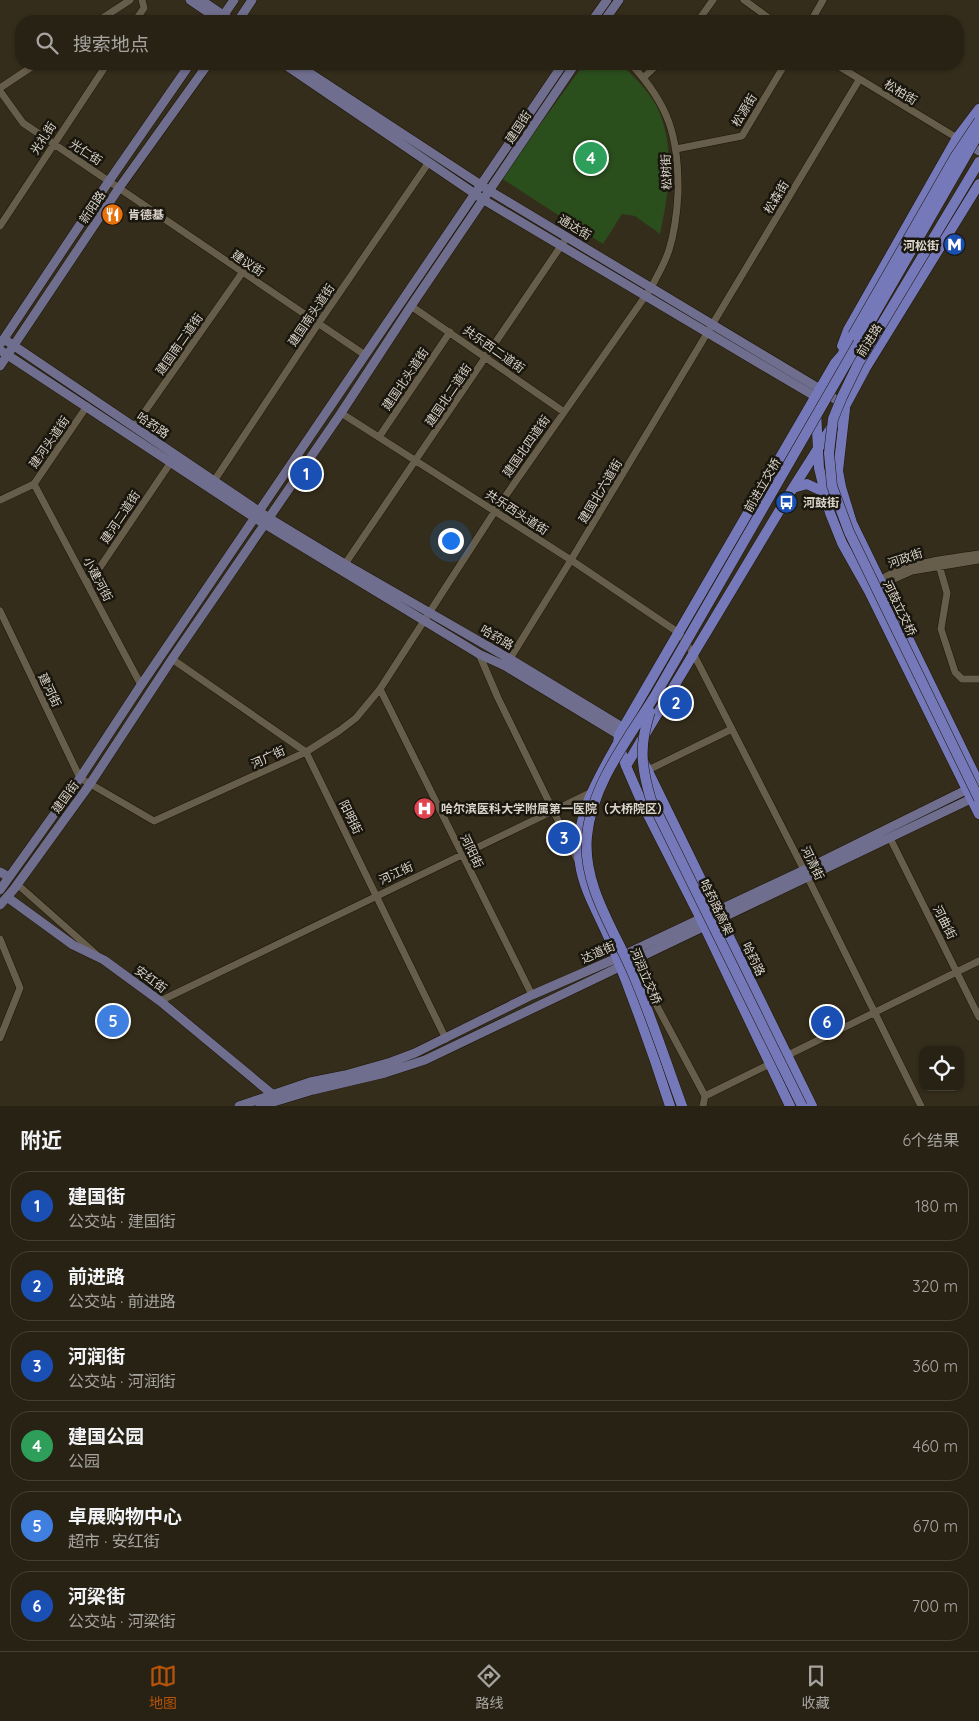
<!DOCTYPE html>
<html lang="zh">
<head>
<meta charset="utf-8">
<style>
  :root { --surface:#282214; --page:#302a1d; --text:#f1f3f6; --muted:#a5a4a0; --line:#443f34; --accent:#b45309 }
  body { margin:0; font-family:Quicksand,"Noto Sans SC",sans-serif; background:var(--page); color:var(--text) }
  .controls { position:absolute; right:15px; bottom:15px; display:grid; overflow:hidden; border-radius:10px; box-shadow:0 1px 4px #0004 }
  .controls button { width:45px; height:45px; display:grid; place-items:center; padding:0; border:0; border-bottom:1px solid var(--line); background:var(--surface); color:var(--text); font:25px sans-serif }
  .you { position:absolute; left:450px; top:540px; width:18px; height:18px; margin:-12px; border:4px solid #fff; border-radius:50%; background:#1a73e8; box-shadow:0 0 0 8px #1a73e833 }
  .badge { display:grid; place-items:center; width:32px; height:32px; border-radius:50%; background:var(--accent); color:#fff; font-size:16px; font-weight:700 }
  .pin { position:absolute; translate:-50% -50%; border:2px solid #fff; box-shadow:0 1px 5px #0006 }
  .list { margin:0; padding:0; list-style:none }
  h2 { display:flex; justify-content:space-between; align-items:center; height:65px; margin:0; padding:0 20px; font-size:21px }
  h2 small { font-size:16px; font-weight:400; color:var(--muted) }
  .list li { display:grid; grid-template-columns:32px 1fr auto; gap:15px; align-items:center; box-sizing:border-box; height:70px; margin:0 10px 10px; padding:0 10px; border:1px solid var(--line); border-radius:20px }
  .list b { display:block; font-size:19px; white-space:nowrap }
  .list p { margin:0; font-size:16px; white-space:nowrap; color:var(--muted) }
  .list em { font-size:16px; font-style:normal; color:var(--muted) }
  .icon { flex:none; width:28px; height:28px; fill:none; stroke:currentColor; stroke-width:2; stroke-linecap:round; stroke-linejoin:round }
  .map { position:relative; flex:none; width:979px; height:1106px; overflow:hidden }
  .search { position:absolute; background:var(--surface); box-shadow:0 1px 4px #0004; left:15px; right:15px; top:15px; height:55px; display:flex; align-items:center; gap:12px; box-sizing:border-box; padding:0 18px; border-radius:20px; color:var(--muted); font-size:19px }
  .sheet { height:545px; background:var(--surface) }
  nav { display:flex; justify-content:space-around; align-items:center; box-sizing:border-box; height:70px; border-top:1px solid var(--line); background:var(--surface); font-size:14px; color:var(--muted) }
  nav a { display:grid; justify-items:center; gap:2px }
  nav .on { color:var(--accent) }
  .map>svg:first-child { display:block }
  .green { fill:#2b4e1d }
  .lines { fill:none; stroke-linecap:round; stroke-linejoin:round }
  .minor-casing { stroke:#1d1505; stroke-width:8 }
  .major-casing { stroke:#1d1505; stroke-width:10 }
  .highway-casing { stroke:#1d1505; stroke-width:11 }
  .minor { stroke:#675d4b; stroke-width:7 }
  .major { stroke:#6f6e8e; stroke-width:9 }
  .highway { stroke:#7579ba; stroke-width:10 }
  .highway-bridge-casing { stroke:#1d1505; stroke-width:11; stroke-linecap:butt }
  .highway-bridge { stroke:#7579ba; stroke-width:10 }
  .labels { text-anchor:middle; dominant-baseline:central; stroke-width:5; stroke-linejoin:round; paint-order:stroke }
  .street-label { font-size:12px; fill:#d9d3c9; stroke:#19160e }
  .poi-label { font-size:12px; font-weight:bold; fill:#d9d3c9; stroke:#19160e; text-anchor:start }
</style>
</head>
<body>
<div class="map">
<svg width="979" height="1106" viewBox="0 0 979 1106">
  <rect width="100%" height="100%" fill="#352d1b"/>
  <path class="green" d="M584 64H621C633 76 647 89 656 105 676 144 669 193 660 234L635 216 622 214 603 244 501 178Z"/>
  <g class="lines">
    <defs>
      <path id="minor" d="M744 0 773 21
        M98 21 130 0
        M135 21 144 8 142 0
        M698 21 713 0
        M811 21 823 0
        M835 64 957 138
        M643 78 658 64
        M0 88 36 64
        M0 91 23 123 365 355
        M676 149 742 136 785 64
        M0 226 107 64
        M411 306 564 412
        M341 413 571 560 679 633 693 653 804 870 921 1106
        M134 427 242 273
        M379 437 450 332
        M214 481 318 324 429 162
        M34 484 141 685
        M0 500 34 484 87 406
        M345 564 567 237
        M939 565 947 593 941 629 955 672 962 679H979
        M878 582C900 563 950 558 979 554
        M88 585 171 462
        M878 586 912 571 979 560
        M0 611 80 778 154 821 306 752 339 731 356 718 380 689 495 511 651 288C657 276 665 263 669 250 675 231 677 213 678 193 679 137 669 105 631 64
        M479 654 498 698 577 859
        M172 659 306 752 446 1039
        M508 662 571 560 859 80
        M380 689 532 995
        M648 770 732 729
        M890 838 979 1017
        M17 884 96 954
        M0 939 20 988 0 1038
        M633 961 705 1096 703 1106
        M160 1001 590 793
        M784 1057 979 961
        M705 1096 774 1062"/>
      <path id="major" d="M190 0 221 21
        M201 0 232 21
        M221 19 234 0
        M238 21 252 0
        M592 21 607 0
        M604 21 619 0
        M284 64 484 200 816 397
        M296 64 490 191 820 389 845 406
        M966 143 979 151
        M4 339 269 518 345 564 510 659 624 728
        M1 343 109 181 190 64
        M0 350 255 518 479 654 505 666 619 735
        M0 366 119 188 208 64
        M0 872 9 877
        M0 890 80 778 141 685 563 64
        M7 897 73 945 104 960 160 1001 272 1094
        M0 905 14 889 90 784 172 659 341 413 411 306 575 64
        M239 1106 310 1082 345 1075 391 1062 415 1053 532 995 617 958 804 870 972 787
        M260 1106 313 1090 385 1073 425 1060 977 796"/>
      <path id="highway" d="M842 346 848 330 957 138 979 109
        M845 409 838 471 841 487 852 523 979 784
        M816 411 819 468 830 513 842 543 869 591 979 814
        M793 488 807 484 824 492
        M618 743C597 780 573 819 580 864 584 893 603 921 613 948 634 1000 653 1053 670 1106
        M643 761 812 1106
        M626 766 793 488 845 406 865 369 979 184
        M790 1106 700 917 643 805 626 766 618 743 619 735 835 363 842 355 853 335"/>
    </defs>
    <use href="#minor" class="minor-casing"/>
    <use href="#major" class="major-casing"/>
    <use href="#highway" class="highway-casing"/>
    <use href="#minor" class="minor"/>
    <use href="#major" class="major"/>
    <use href="#highway" class="highway"/>
    <defs>
      <path id="highway-bridge" d="M979 162 858 364 842 397 833 419 829 453 832 486 849 532 979 799
        M853 335 955 157 979 121
        M650 712C639 745 641 767 651 800L802 1106
        M682 1106C667 1065 653 1022 636 981 618 935 582 888 587 836 592 784 629 738 656 694L979 133"/>
    </defs>
    <use href="#highway-bridge" class="highway-bridge-casing"/>
    <use href="#highway-bridge" class="highway-bridge"/>
  </g>
  <defs>
    <symbol id="restaurant-disc" viewBox="-11 -11 22 22"><circle r="9.5" fill="#e8710a" stroke="#19160e"/><path d="M-5-6h1v4h1v-4h1v4h1v-4h1v5L-1.5 .5V6h-2V.5L-5-1ZM5-6V6H3V1.5H1.5Q1.5-4 5-6Z" fill="#fff"/></symbol>
    <symbol id="metro-disc" viewBox="-11 -11 22 22"><circle r="9.5" fill="#1a4fb4" stroke="#19160e"/><path d="M-5.5 5V-5H-3L0 0L3-5H5.5V5H3V-.5L0 4L-3-.5V5Z" fill="#fff"/></symbol>
    <symbol id="bus-disc" viewBox="-11 -11 22 22"><circle r="9.5" fill="#1a4fb4" stroke="#19160e"/><path d="M-5-6H5V4H4V6H2V4H-2V6H-4V4H-5ZM-3.5-4V0h7V-4ZM-3.5 1.2v1.5H-2V1.2ZM2 1.2v1.5H3.5V1.2Z" fill="#fff"/></symbol>
    <symbol id="hospital-disc" viewBox="-11 -11 22 22"><circle r="9.5" fill="#e0444e" stroke="#19160e"/><path d="M-5-5h3v3.5h4V-5h3V5h-3V1.5h-4V5h-3Z" fill="#fff"/></symbol>
  </defs>
  <g fill-rule="evenodd">
    <use href="#restaurant-disc" x="100" y="202" width="25" height="25"/>
    <use href="#metro-disc" x="942" y="232" width="25" height="25"/>
    <use href="#bus-disc" x="774" y="490" width="25" height="25"/>
    <use href="#hospital-disc" x="412" y="796" width="25" height="25"/>
  </g>
  <g class="labels">
    <g class="street-label">
      <text transform="translate(901 92) rotate(31)">松柏街</text>
      <text transform="translate(744 110) rotate(-59)">松源街</text>
      <text transform="translate(518 127) rotate(-56)">建国街</text>
      <text transform="translate(43 138) rotate(-57)">光礼街</text>
      <text transform="translate(86 152) rotate(33)">光仁街</text>
      <text transform="translate(666 172) rotate(-92)">松树街</text>
      <text transform="translate(776 197) rotate(-59)">松森街</text>
      <text transform="translate(92 207) rotate(-56)">新阳路</text>
      <text transform="translate(575 227) rotate(31)">通达街</text>
      <text transform="translate(248 263) rotate(34)">建议街</text>
      <text transform="translate(311 315) rotate(-56)">建国南头道街</text>
      <text transform="translate(869 340) rotate(-58)">前进路</text>
      <text transform="translate(179 344) rotate(-55)">建国南二道街</text>
      <text transform="translate(494 349) rotate(35)">共乐西二道街</text>
      <text transform="translate(405 379) rotate(-56)">建国北头道街</text>
      <text transform="translate(448 395) rotate(-56)">建国北二道街</text>
      <text transform="translate(153 425) rotate(34)">哈药路</text>
      <text transform="translate(49 442) rotate(-55)">建河头道街</text>
      <text transform="translate(526 446) rotate(-55)">建国北四道街</text>
      <text transform="translate(762 485) rotate(-60)">前进立交桥</text>
      <text transform="translate(600 491) rotate(-59)">建国北六道街</text>
      <text transform="translate(517 512) rotate(33)">共乐西头道街</text>
      <text transform="translate(120 517) rotate(-56)">建河二道街</text>
      <text transform="translate(905 558) rotate(-19)">河政街</text>
      <text transform="translate(98 579) rotate(62)">小建河街</text>
      <text transform="translate(900 608) rotate(64)">河鼓立交桥</text>
      <text transform="translate(497 637) rotate(30)">哈药路</text>
      <text transform="translate(50 690) rotate(64)">建河街</text>
      <text transform="translate(268 757) rotate(-25)">河广街</text>
      <text transform="translate(65 797) rotate(-54)">建国街</text>
      <text transform="translate(351 817) rotate(64)">阳明街</text>
      <text transform="translate(472 851) rotate(64)">河阳街</text>
      <text transform="translate(813 863) rotate(64)">河清街</text>
      <text transform="translate(396 873) rotate(-25)">河江街</text>
      <text transform="translate(717 907) rotate(64)">哈药路高架</text>
      <text transform="translate(945 922) rotate(63)">河曲街</text>
      <text transform="translate(598 952) rotate(-24)">达道街</text>
      <text transform="translate(754 959) rotate(64)">哈药路</text>
      <text transform="translate(646 976) rotate(67)">河润立交桥</text>
      <text transform="translate(151 979) rotate(36)">安红街</text>
    </g>
    <g class="poi-label">
      <text x="128" y="214">肯德基</text>
      <text x="939" y="245" text-anchor="end">河松街</text>
      <text x="803" y="502">河鼓街</text>
      <text x="441" y="808">哈尔滨医科大学附属第一医院（大桥院区）</text>
    </g>
  </g>
</svg>
<div class="controls">
<button><svg class="icon" aria-label="locate" viewBox="0 0 24 24"><circle cx="12" cy="12" r="6"/><path d="M12 2v4M12 18v4M2 12h4M18 12h4"/></svg></button>
</div>
<div class="you"></div>
<div class="pin badge" style="left:306px;top:474px;background:#1a4fb4">1</div>
<div class="pin badge" style="left:676px;top:703px;background:#1a4fb4">2</div>
<div class="pin badge" style="left:564px;top:838px;background:#1a4fb4">3</div>
<div class="pin badge" style="left:591px;top:158px;background:#2e9e5b">4</div>
<div class="pin badge" style="left:113px;top:1021px;background:#3f7fe0">5</div>
<div class="pin badge" style="left:827px;top:1022px;background:#1a4fb4">6</div>
<div class="search"><svg class="icon" aria-label="search" viewBox="0 0 24 24"><circle cx="10" cy="10" r="6"/><path d="M15 15l6 6"/></svg>搜索地点</div>
</div>
<section class="sheet">
<h2>附近<small>6个结果</small></h2>
<ul class="list">
<li><span class="badge" style="background:#1a4fb4">1</span><div><b>建国街</b><p>公交站 · 建国街</p></div><em>180 m</em></li>
<li><span class="badge" style="background:#1a4fb4">2</span><div><b>前进路</b><p>公交站 · 前进路</p></div><em>320 m</em></li>
<li><span class="badge" style="background:#1a4fb4">3</span><div><b>河润街</b><p>公交站 · 河润街</p></div><em>360 m</em></li>
<li><span class="badge" style="background:#2e9e5b">4</span><div><b>建国公园</b><p>公园</p></div><em>460 m</em></li>
<li><span class="badge" style="background:#3f7fe0">5</span><div><b>卓展购物中心</b><p>超市 · 安红街</p></div><em>670 m</em></li>
<li><span class="badge" style="background:#1a4fb4">6</span><div><b>河梁街</b><p>公交站 · 河梁街</p></div><em>700 m</em></li>
</ul>
</section>
<nav>
<a class="on"><svg class="icon" aria-label="map" viewBox="0 0 24 24"><path d="M3 6l6-2 6 2 6-2v14l-6 2-6-2-6 2zM9 4v14M15 6v14"/></svg>地图</a>
<a><svg class="icon" aria-label="directions" viewBox="0 0 24 24"><path d="M12 3l9 9-9 9-9-9zM9 14v-3h6M13 9l2 2-2 2"/></svg>路线</a>
<a><svg class="icon" aria-label="saved" viewBox="0 0 24 24"><path d="M7 4h10v16l-5-4-5 4z"/></svg>收藏</a>
</nav>
</body>
</html>
